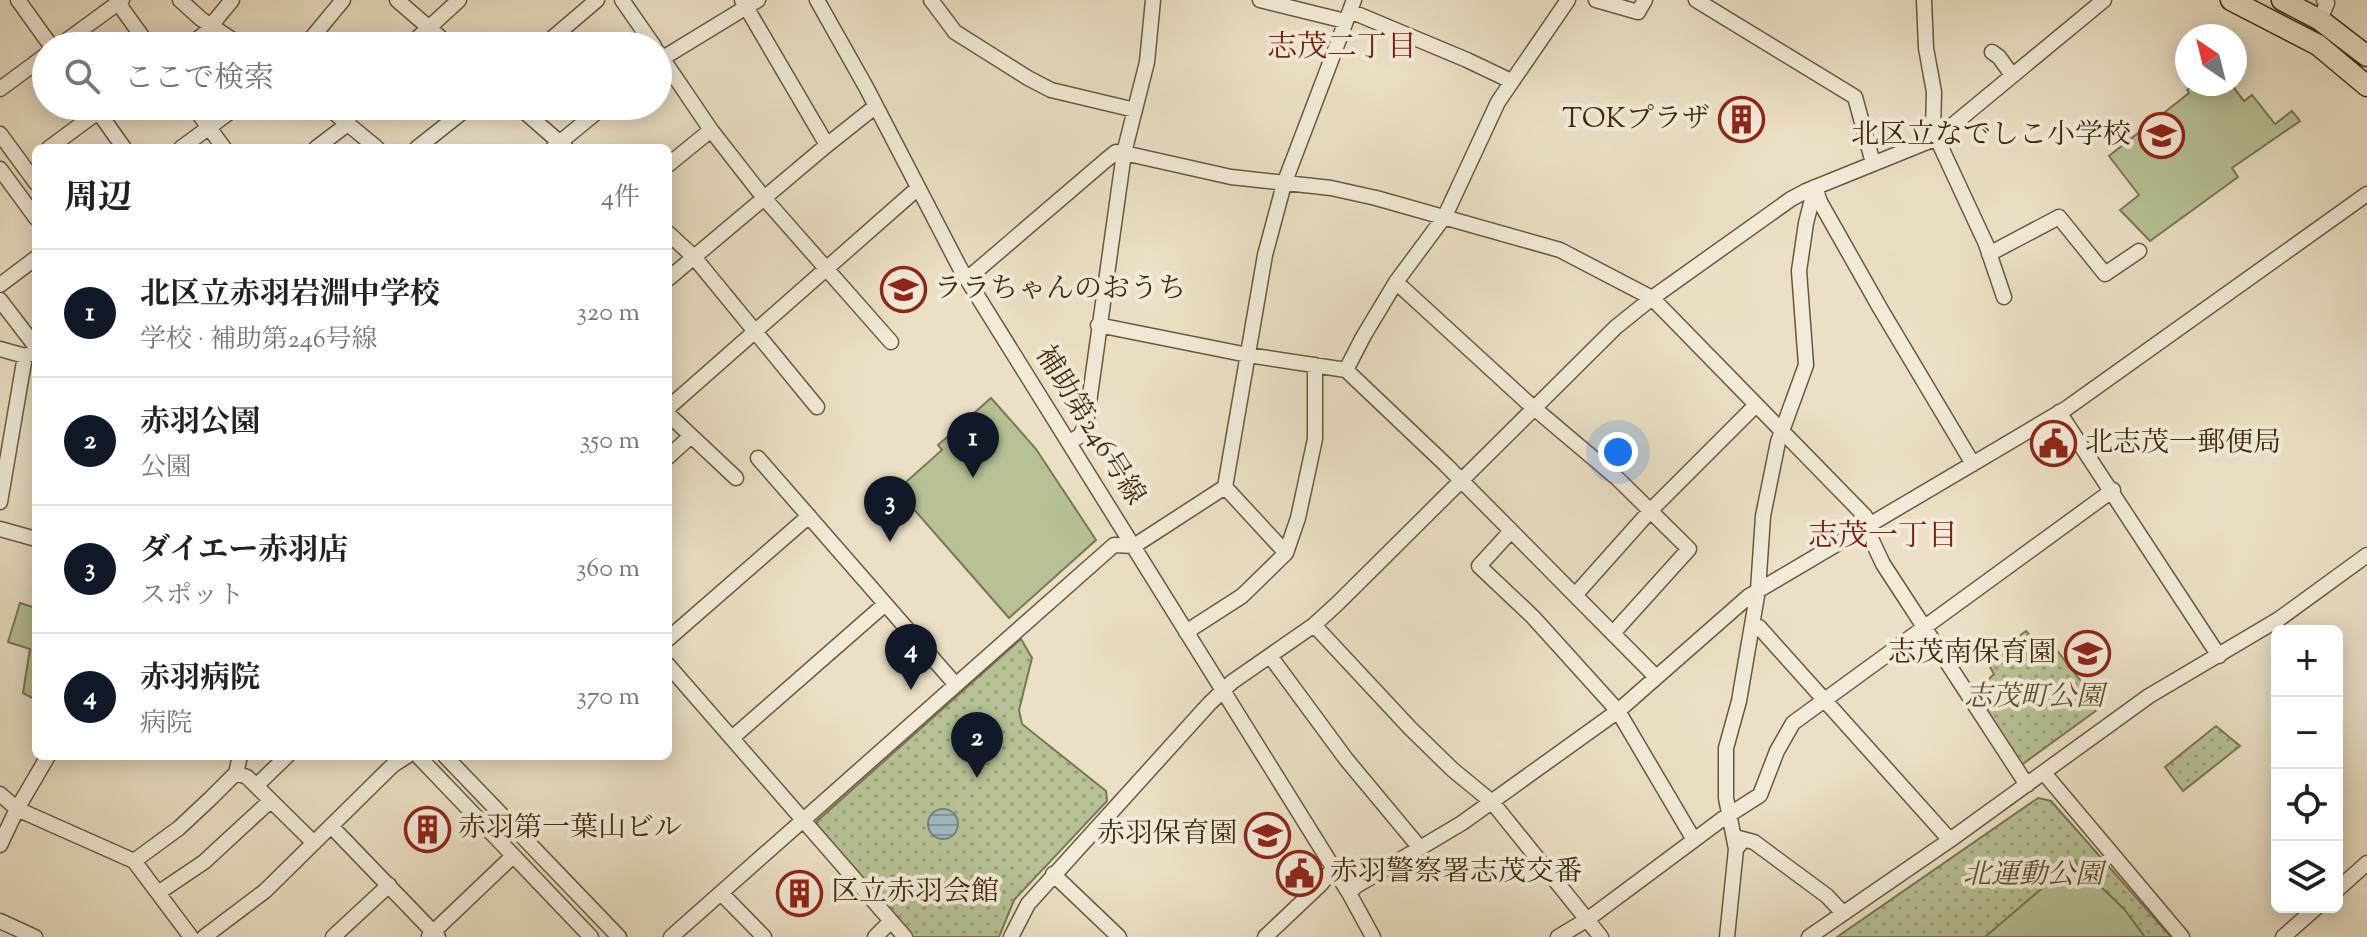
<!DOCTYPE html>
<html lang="ja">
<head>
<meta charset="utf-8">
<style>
  :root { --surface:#fff; --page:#f2f2f2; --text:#202124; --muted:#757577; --line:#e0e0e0; --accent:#111827 }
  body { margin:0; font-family:"Sorts Mill Goudy","Noto Serif JP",serif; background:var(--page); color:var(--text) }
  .controls { position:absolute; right:24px; bottom:24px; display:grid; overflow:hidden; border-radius:12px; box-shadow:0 4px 20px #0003 }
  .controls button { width:72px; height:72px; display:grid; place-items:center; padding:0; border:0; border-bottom:2px solid var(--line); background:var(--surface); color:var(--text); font:40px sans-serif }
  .compass { position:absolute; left:2175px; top:24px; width:72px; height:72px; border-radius:50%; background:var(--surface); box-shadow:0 4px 20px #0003; rotate:325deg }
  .you { position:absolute; left:1618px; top:452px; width:28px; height:28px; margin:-20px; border:6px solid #fff; border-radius:50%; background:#1a73e8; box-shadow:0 0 0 12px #1a73e833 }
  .badge { display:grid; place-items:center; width:52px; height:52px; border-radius:50%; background:var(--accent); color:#fff; font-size:26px; font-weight:700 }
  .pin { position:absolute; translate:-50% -66px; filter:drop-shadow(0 2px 4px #0008) }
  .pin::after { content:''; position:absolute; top:42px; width:28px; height:24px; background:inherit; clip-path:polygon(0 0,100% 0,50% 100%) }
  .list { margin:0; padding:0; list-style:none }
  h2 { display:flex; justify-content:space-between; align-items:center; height:104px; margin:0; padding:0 32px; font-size:34px }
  h2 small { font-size:26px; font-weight:400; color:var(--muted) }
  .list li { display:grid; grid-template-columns:52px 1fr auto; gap:24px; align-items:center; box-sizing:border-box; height:128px; padding:0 32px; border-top:2px solid var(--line) }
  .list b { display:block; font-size:30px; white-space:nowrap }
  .list p { margin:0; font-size:26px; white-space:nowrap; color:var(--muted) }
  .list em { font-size:26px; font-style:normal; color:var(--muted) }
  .icon { flex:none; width:44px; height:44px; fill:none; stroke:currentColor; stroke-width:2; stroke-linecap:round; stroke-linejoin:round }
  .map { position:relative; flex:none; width:2367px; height:937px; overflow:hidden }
  .search { position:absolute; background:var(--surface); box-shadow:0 4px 20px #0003; left:32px; top:32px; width:640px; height:88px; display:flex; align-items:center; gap:20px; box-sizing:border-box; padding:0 28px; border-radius:44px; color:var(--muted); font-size:30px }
  .panel { position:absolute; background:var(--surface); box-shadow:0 4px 20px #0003; left:32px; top:144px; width:640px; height:616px; border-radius:12px }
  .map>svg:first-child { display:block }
  .grass { fill:url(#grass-dots); stroke:#7a7652; stroke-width:2 }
  .pitch { fill:#b6c295; stroke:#7a7652; stroke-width:2 }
  .water { fill:url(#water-rules); stroke:#778178; stroke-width:2 }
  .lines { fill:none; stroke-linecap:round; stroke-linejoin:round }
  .minor-casing { stroke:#6a583c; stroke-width:17 }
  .highway-casing { stroke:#3f2b0e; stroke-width:23 }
  .minor { stroke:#f2ebd9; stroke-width:14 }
  .highway { stroke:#ebe0c5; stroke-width:20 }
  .labels { text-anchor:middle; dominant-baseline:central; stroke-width:8; stroke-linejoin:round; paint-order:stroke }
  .poi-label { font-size:28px; fill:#3f2b0e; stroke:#f2ebd9; text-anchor:start }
  .street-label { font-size:28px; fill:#3f2b0e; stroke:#f2ebd9 }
  .park-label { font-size:28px; font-style:italic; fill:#5d5130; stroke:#f2ebd9 }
  .neighbourhood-label { font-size:30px; fill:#7a1f14; stroke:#f2ebd9 }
</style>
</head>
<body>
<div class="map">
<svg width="2367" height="937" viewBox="0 0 2367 937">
  <defs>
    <pattern id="grass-dots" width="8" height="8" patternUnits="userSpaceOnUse" patternTransform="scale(2)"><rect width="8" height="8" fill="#b6c295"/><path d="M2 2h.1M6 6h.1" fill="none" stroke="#959e78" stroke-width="1.8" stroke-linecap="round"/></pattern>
    <pattern id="water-rules" width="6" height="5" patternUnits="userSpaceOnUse" patternTransform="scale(2)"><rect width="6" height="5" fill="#9dbabf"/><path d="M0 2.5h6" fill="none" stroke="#81979a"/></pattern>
  </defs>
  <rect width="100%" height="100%" fill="#ebe0c5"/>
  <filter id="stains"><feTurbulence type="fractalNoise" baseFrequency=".0025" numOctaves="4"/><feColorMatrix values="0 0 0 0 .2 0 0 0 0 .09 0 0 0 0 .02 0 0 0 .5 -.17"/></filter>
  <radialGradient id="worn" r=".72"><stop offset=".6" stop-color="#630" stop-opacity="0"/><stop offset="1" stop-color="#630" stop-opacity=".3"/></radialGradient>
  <path class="grass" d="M2026 631 2036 643 2052 644 2101 707 2020 766 1974 694 1994 674 1986 660Z
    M1021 639 1032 658 1019 710 1022 724 1106 791 1107 801 1014 900 999 937H913L818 828 817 821Z
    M2216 726 2240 746 2183 791 2165 767Z
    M2038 798 2051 801 2171 937H1837Z"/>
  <path class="pitch" d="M2195 84H2231L2244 101 2252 95 2275 124 2292 111 2300 121 2232 168 2238 177 2150 241 2120 210 2139 195 2109 156 2189 93 2187 90Z
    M991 398 1036 449 1096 540 1009 618 897 490 942 450 938 445Z
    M20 603 36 608V700L23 693 30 649 8 642Z
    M2074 861 2124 909 2145 937H1985Z"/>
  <path class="water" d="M928 824a15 15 0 1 1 30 0a15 15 0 1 1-30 0Z"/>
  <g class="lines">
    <defs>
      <path id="minor" d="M18 0 51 46
        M180 0 201 19 242 46
        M397 0 450 46
        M622 0 654 46
        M742 0 827 145
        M817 0 866 87 960 268 1349 893 1373 937
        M931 0 955 32 1028 78 1051 90 1135 110
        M1260 0 1345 21
        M1596 0 1638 12 1645 0
        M1696 0 1855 97 1873 163
        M1924 0 1926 48 1934 92 1933 130 1986 244 2004 297
        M118 3 149 46
        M1350 11 1467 60 1511 81
        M2320 20 2327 3 2324 0
        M59 46 122 0
        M188 46 204 34 232 0
        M305 46 343 0
        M409 46 459 0
        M543 46 597 0
        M658 52 711 130 764 198 891 342
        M1992 52 1999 57 2012 75
        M658 61 758 0
        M0 89 46 55
        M94 106 124 148
        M193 106 224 148
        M326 106 377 148
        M518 106 566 148
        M342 118 353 106
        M0 134 36 183
        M49 148 106 106
        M181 148 238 106
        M316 148 349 123
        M417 148 470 106
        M553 148 604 106
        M668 165 711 130
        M0 169 36 218
        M1815 187 1820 202 1880 308 1973 464
        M668 233 694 257 817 407
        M1989 254 2059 217 2105 274 2139 251
        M668 279 827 145 876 106
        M967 279 1106 160 1116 152 1124 153 1147 62 1153 0
        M1396 282 1527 402 1618 479 1689 549 1614 632
        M0 285 36 258
        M0 300 36 347
        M1098 325 1248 355 1346 370 1445 464 1656 677
        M0 349 25 356
        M1346 370 1363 337 1396 282 1445 216 1498 102 1568 0
        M668 408 918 188
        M2059 412 2219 656
        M668 414 736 478
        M1069 442 1080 436 1086 424 1124 153 1231 177 1331 188 1376 198 1560 250 1652 298 1865 516 1868 521 1869 534 1883 564 2027 785
        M668 457 691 436
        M758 458 956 685
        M1225 487 1286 553
        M0 502 25 356 36 352
        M0 529 36 539
        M1511 531 1479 566 1533 617 1618 711 1694 840
        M1576 594 1650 511 1756 405
        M1314 625 1410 728 1453 770 1492 802 1601 937
        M1752 626 1759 627 1950 840
        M1186 632 1242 596 1286 553 1298 518 1315 439V365
        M668 639 809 516
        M1270 656 1346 759 1420 848
        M668 665 905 937
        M732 738 884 605
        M418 756 591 937
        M445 756 619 937
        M236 773 247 777 314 843
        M2044 773 2182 937
        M256 786 287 756
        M0 794 17 809 134 861 191 937
        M331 826 438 937
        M1735 837 1754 842 1827 896 1843 913
        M0 845 17 809 48 756
        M1736 849 1726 798V748L1739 701 1758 590 1763 516 1778 442 1806 365 1799 271 1806 223 1815 187
        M134 861 179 828 211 798 236 773 240 756
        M1053 874 1119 937
        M2337 890 2367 863
        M158 893 204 862 269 802
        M721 893 764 937
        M1349 893 1356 886 1462 823 1618 711 1749 596 2067 408 2367 194
        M0 921 35 937
        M429 936 513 856
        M204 937 265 891 393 765 407 756
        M333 937 389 885
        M671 937 1114 545 1134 546 1225 487 1265 255 1284 184 1354 0
        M875 937 891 921
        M1011 937 1028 904 1209 704 1232 682 1314 625 1338 603 1616 327 1652 298 1791 199 1806 191 1937 138 2104 0
        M1265 937 1321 884 1332 870
        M1558 937 1588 919 1721 820 1760 795 1777 751 1793 723 2113 490
        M1727 937 1736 849 1741 843
        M1809 937 1950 840 2149 696 2279 619 2367 555
        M2283 937 2317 907"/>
      <path id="highway" d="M2231 0 2318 45 2367 86
        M2282 0 2320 20 2367 56"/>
    </defs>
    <use href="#minor" class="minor-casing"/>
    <use href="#highway" class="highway-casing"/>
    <use href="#minor" class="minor"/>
    <use href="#highway" class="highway"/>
  </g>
  <defs>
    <symbol id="building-ring" viewBox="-11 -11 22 22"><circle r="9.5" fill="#f2ebd9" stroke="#8f2418" stroke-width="1.5"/><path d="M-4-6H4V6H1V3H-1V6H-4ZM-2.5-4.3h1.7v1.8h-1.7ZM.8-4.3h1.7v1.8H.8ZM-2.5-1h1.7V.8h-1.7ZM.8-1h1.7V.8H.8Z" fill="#8f2418"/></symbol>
    <symbol id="school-ring" viewBox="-11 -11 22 22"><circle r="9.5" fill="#f2ebd9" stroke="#8f2418" stroke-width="1.5"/><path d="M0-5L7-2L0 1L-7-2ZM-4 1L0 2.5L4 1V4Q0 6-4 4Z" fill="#8f2418"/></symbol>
    <symbol id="civic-ring" viewBox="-11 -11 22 22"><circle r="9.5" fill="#f2ebd9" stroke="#8f2418" stroke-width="1.5"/><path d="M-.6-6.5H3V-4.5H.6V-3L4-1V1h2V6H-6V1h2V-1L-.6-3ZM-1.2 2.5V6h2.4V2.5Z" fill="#8f2418"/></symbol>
  </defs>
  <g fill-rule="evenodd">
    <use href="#building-ring" x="1716" y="94" width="51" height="51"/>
    <use href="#school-ring" x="2136" y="110" width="51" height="51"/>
    <use href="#school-ring" x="878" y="264" width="51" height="51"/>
    <use href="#civic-ring" x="2028" y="418" width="51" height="51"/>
    <use href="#school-ring" x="2062" y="628" width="51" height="51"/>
    <use href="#building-ring" x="402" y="804" width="51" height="51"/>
    <use href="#school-ring" x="1242" y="810" width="51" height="51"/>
    <use href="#civic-ring" x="1274" y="848" width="51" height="51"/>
    <use href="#building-ring" x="774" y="868" width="51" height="51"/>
  </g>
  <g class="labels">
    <g class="poi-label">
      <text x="1710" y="120" text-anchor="end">TOKプラザ</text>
      <text x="2131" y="136" text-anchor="end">北区立なでしこ小学校</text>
      <text x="934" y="290">ララちゃんのおうち</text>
      <text x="2085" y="444">北志茂一郵便局</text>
      <text x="2056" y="654" text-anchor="end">志茂南保育園</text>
      <text x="458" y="829">赤羽第一葉山ビル</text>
      <text x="1237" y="835" text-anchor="end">赤羽保育園</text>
      <text x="1330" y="873">赤羽警察署志茂交番</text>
      <text x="831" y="893">区立赤羽会館</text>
    </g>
    <g class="street-label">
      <text transform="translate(1089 426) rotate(58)">補助第246号線</text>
    </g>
    <g class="park-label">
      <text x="2034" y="698">志茂町公園</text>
      <text x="2033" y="876">北運動公園</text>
    </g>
    <g class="neighbourhood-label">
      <text x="1342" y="48">志茂二丁目</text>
      <text x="1883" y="537">志茂一丁目</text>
    </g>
  </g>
  <rect width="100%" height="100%" filter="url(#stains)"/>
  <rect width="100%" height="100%" fill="url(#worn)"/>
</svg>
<div class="controls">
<button>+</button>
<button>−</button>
<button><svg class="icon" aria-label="locate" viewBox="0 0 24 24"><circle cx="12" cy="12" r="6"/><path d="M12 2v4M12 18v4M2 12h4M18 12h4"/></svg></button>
<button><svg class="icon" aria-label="layers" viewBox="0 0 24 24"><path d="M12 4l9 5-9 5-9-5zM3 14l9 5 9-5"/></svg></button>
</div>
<svg class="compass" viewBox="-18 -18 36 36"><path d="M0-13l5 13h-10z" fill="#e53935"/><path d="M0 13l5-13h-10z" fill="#757577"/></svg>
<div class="you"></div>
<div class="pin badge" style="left:973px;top:478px">1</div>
<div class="pin badge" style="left:977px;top:778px">2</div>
<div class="pin badge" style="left:890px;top:542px">3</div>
<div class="pin badge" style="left:911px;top:690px">4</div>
<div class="search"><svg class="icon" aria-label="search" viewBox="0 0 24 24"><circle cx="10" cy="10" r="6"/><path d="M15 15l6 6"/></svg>ここで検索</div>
<section class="panel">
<h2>周辺<small>4件</small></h2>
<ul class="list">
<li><span class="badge">1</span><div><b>北区立赤羽岩淵中学校</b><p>学校 · 補助第246号線</p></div><em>320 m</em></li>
<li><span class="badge">2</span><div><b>赤羽公園</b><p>公園</p></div><em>350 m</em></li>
<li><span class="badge">3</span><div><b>ダイエー赤羽店</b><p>スポット</p></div><em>360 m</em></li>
<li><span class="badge">4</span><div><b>赤羽病院</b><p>病院</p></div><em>370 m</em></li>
</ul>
</section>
</div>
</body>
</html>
